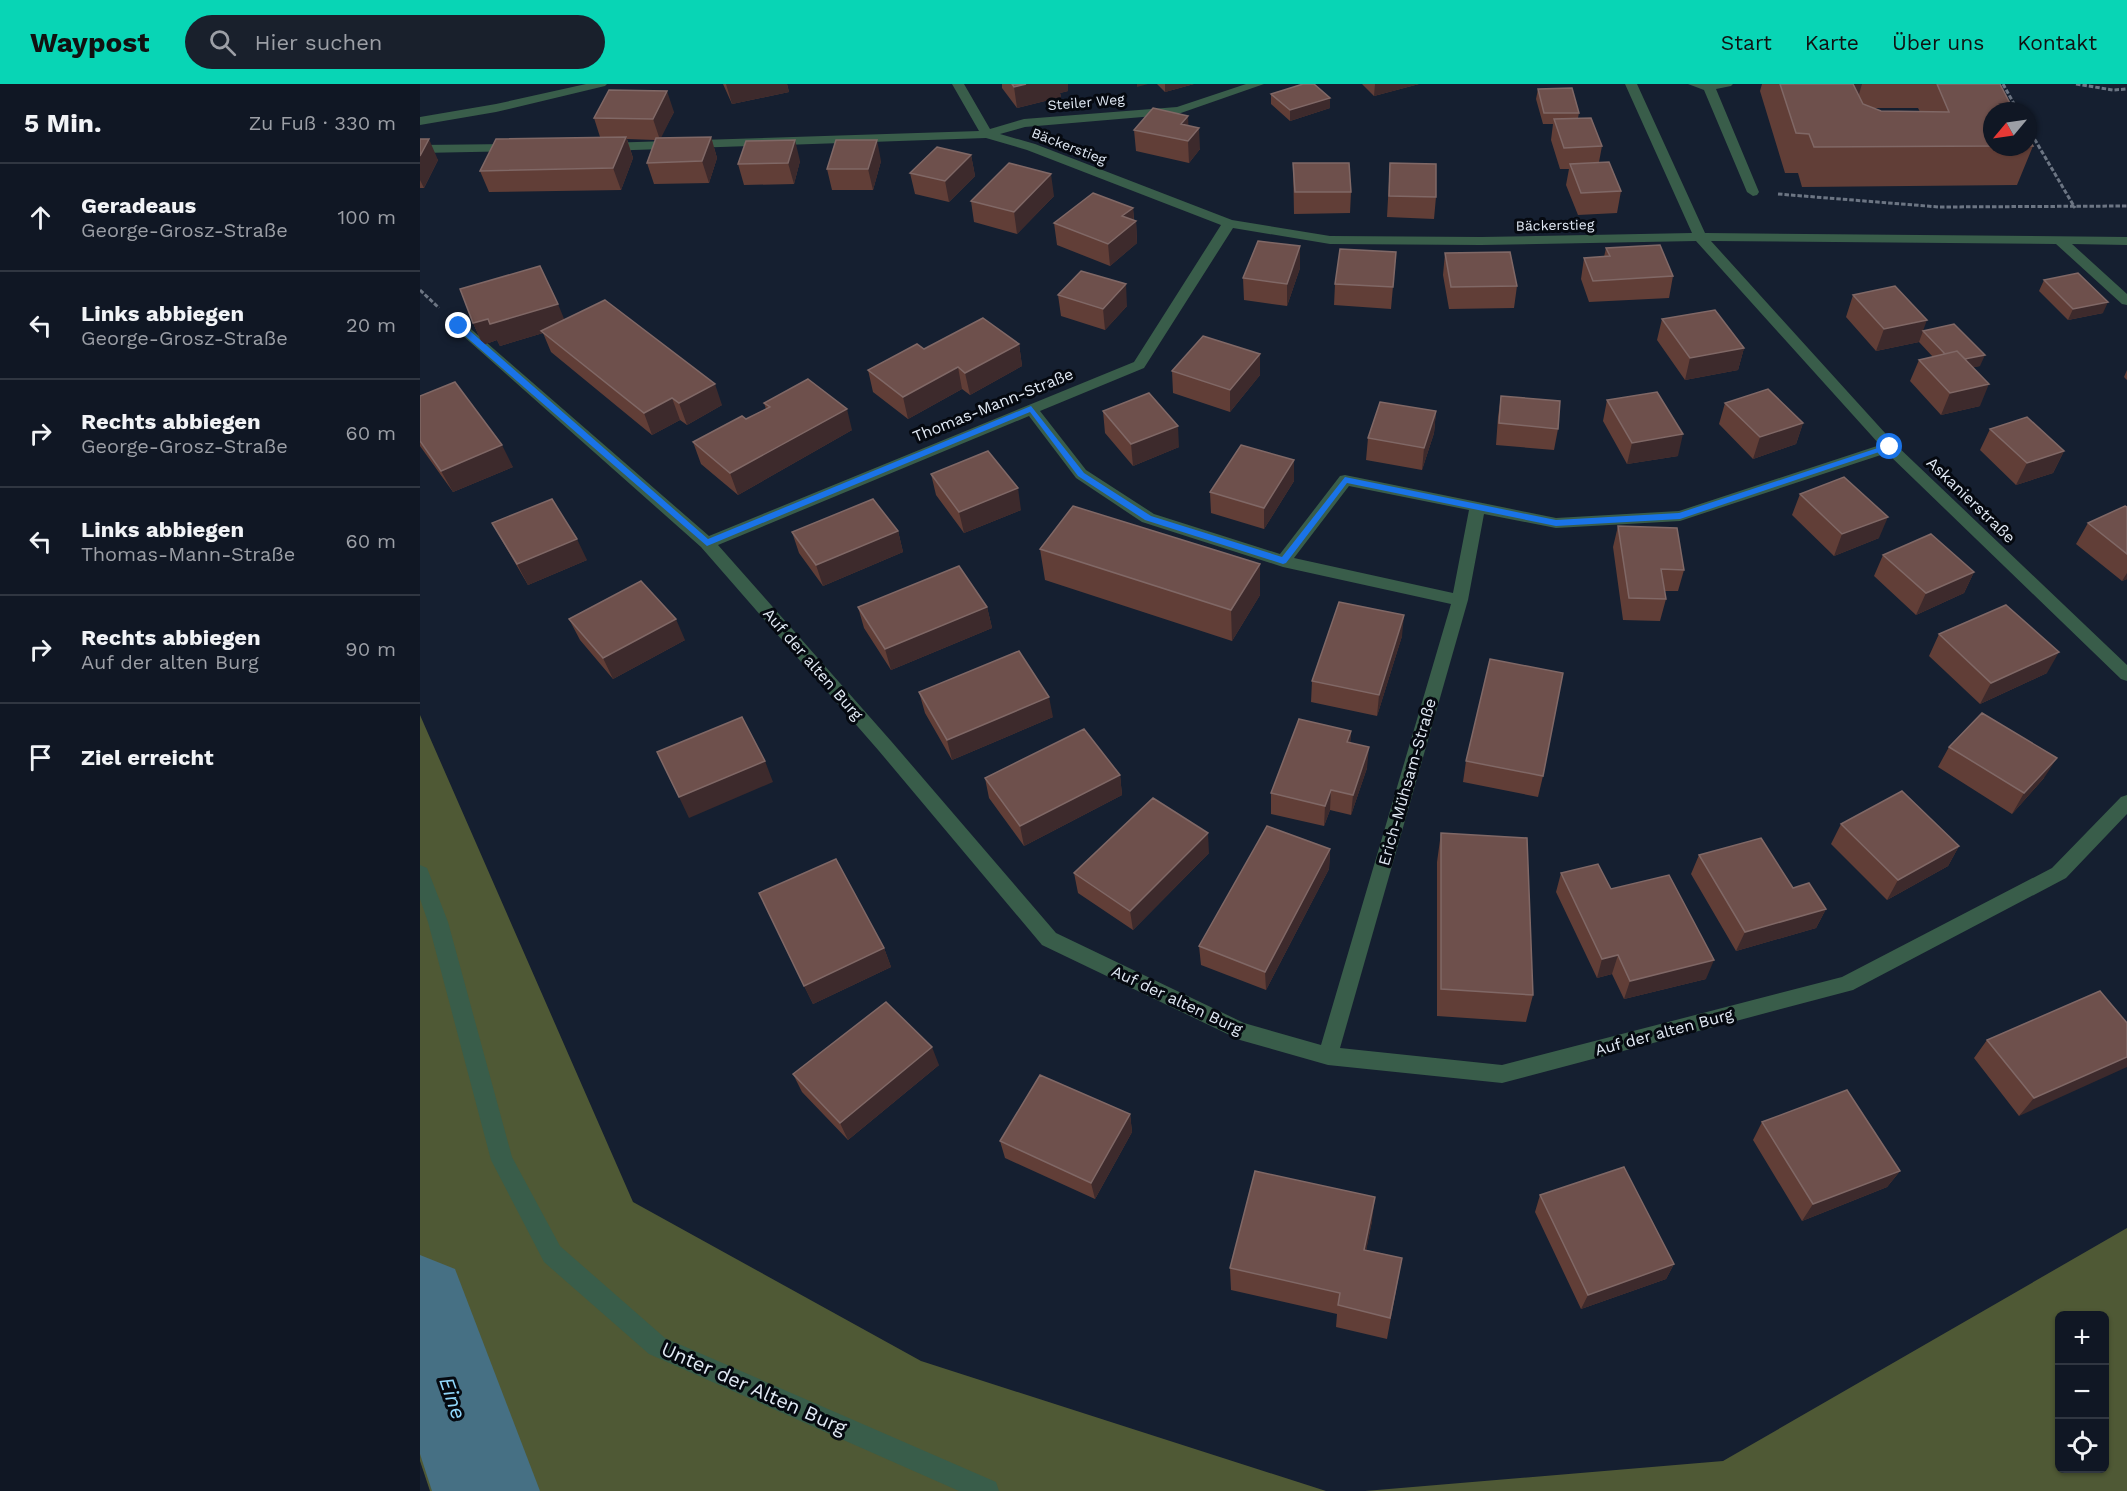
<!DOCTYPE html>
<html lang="de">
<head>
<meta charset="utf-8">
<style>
  :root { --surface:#101724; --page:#19202c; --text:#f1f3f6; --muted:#9c9fa6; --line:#303641; --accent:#08d5b5 }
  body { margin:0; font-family:"Work Sans",sans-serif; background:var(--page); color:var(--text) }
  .controls { position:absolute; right:18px; bottom:18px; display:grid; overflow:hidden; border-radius:9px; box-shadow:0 2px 4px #0004 }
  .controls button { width:54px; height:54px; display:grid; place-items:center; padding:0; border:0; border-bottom:2px solid var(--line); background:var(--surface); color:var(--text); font:30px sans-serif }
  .compass { position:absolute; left:1563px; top:18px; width:54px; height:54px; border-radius:50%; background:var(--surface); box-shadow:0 2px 4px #0004; rotate:241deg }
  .stop { position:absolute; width:18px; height:18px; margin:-14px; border:4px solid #1a73e8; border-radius:50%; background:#fff }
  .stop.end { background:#1a73e8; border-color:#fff; box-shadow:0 2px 6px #0008 }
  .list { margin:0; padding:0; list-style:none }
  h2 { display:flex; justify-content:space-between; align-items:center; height:78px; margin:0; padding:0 24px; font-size:26px }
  h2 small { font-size:20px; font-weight:400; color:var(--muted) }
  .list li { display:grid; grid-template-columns:39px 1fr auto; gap:18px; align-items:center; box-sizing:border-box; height:108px; padding:0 24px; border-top:2px solid var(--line) }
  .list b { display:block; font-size:22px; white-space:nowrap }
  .list p { margin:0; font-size:20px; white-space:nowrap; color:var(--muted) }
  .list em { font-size:20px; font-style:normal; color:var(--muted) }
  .icon { flex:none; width:33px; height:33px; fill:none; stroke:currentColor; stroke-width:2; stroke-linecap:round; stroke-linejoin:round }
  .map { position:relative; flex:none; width:1707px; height:1407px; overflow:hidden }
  header { display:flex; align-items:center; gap:36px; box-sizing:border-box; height:84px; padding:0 30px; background:var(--accent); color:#111 }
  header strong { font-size:28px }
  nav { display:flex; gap:33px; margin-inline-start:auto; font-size:21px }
  .search { width:420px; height:54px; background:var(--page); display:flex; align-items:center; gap:15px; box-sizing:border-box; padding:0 21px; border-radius:33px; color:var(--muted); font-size:22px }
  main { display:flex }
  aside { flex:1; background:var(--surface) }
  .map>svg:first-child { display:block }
  .forest { fill:#4f5935; fill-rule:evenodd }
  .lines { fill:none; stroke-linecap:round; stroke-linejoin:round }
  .river { fill:#467084; fill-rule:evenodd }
  .path { stroke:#6c7583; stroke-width:3; stroke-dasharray:4.5 2; stroke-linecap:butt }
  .lane { fill:#395d4a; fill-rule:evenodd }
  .street { fill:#395d4a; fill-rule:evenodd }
  .wall { fill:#613e37; fill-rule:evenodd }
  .shaded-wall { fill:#3d2a2c }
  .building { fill:#6e504c; stroke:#806866; stroke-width:1.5 }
  .route { fill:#1a73e8 }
  .labels { text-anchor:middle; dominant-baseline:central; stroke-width:6; stroke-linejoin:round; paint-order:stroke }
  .far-street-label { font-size:14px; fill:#e1e9f4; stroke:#050910 }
  .street-label { font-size:16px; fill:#e1e9f4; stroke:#050910 }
  .near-street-label { font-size:20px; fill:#e1e9f4; stroke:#050910 }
  .near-water-label { font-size:21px; font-style:italic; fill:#91d8fc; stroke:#050910 }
</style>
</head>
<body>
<header>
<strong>Waypost</strong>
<div class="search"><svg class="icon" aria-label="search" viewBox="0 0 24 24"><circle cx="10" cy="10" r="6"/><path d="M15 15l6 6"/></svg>Hier suchen</div>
<nav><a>Start</a><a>Karte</a><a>Über uns</a><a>Kontakt</a></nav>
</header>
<main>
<aside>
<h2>5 Min.<small>Zu Fuß · 330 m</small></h2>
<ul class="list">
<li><svg class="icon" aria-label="ahead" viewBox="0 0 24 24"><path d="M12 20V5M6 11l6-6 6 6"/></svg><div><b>Geradeaus</b><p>George-Grosz-Straße</p></div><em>100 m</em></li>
<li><svg class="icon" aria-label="left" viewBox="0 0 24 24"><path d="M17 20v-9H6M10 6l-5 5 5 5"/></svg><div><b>Links abbiegen</b><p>George-Grosz-Straße</p></div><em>20 m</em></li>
<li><svg class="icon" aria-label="right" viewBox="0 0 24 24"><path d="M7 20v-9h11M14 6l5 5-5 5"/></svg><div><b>Rechts abbiegen</b><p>George-Grosz-Straße</p></div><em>60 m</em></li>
<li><svg class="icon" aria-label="left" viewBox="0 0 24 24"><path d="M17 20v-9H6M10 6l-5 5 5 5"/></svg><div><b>Links abbiegen</b><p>Thomas-Mann-Straße</p></div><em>60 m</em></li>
<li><svg class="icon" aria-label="right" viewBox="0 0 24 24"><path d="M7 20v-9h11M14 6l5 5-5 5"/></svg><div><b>Rechts abbiegen</b><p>Auf der alten Burg</p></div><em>90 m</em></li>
<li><svg class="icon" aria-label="arrive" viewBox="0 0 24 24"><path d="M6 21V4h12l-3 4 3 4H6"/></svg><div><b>Ziel erreicht</b></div></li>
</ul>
</aside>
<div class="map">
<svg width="1707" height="1407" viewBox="0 0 1707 1407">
  <rect width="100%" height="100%" fill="#151f30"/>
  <path class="forest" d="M0 631 213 1118 501 1277 906 1407H10L0 1377Z
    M1707 1144V1407H945L1303 1377ZM1640 1232H1684V1384H1640Z"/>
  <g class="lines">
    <path class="river" d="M0 1171 35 1185 120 1407H12L0 1370Z"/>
    <path class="path" d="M1583 0 1598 27
      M1656 0 1693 6 1707 5
      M1608 44 1655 124
      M1358 110 1519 123 1707 122
      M0 206 19 224"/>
    <path class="lane" d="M1268 0H1313L1311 2 1296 5 1339 108 1337 111 1333 112 1327 108 1284 6Z"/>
    <path class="street" d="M166 0H187L185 2 76 28 0 41V33L76 20Z
      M532 0H544L570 45 604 35 757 23 826 0H844L758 30 605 43 580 50 615 60 812 136 910 152 1061 153 1272 149 1205 0H1217L1285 149 1707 153V161L1652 160 1707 210V221L1702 220 1636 160 1291 157 1475 360 1707 581V597L1701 595 1467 369 1260 437 1136 444 1064 430 1048 516 920 964 1082 981 1422 893 1632 784 1701 713 1707 711V730L1646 794 1433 906 1082 999 908 981 820 956 622 861 459 667 281 463 32 242 39 238 44 239 289 452 714 278 801 141 607 66 566 54 185 67 179 63 185 59 559 47ZM813 144 910 160 1061 161 1276 157 1460 361 1259 427 1136 434 925 391 920 392 860 470 734 430 666 386 620 327 724 284ZM609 332 656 394 722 438 863 483 1031 520 901 961 824 939 636 849 471 657 298 461ZM929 402 1049 426 1033 509 874 474Z
      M94 60 100 64 98 67 0 69V61Z
      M0 781 7 784 9 789 28 838 92 1073 140 1162 245 1254 576 1398 579 1407H539L229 1270 124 1178 71 1076 8 838 0 815Z"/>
  </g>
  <path class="wall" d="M303 0H367L369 8 312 20Z
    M582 0H648V7L640 9 641 13 597 24 582 4Z
    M737 0H774L745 8Z
    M942 0H999L954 12Z
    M1342 0H1580L1572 27V63H1608V53L1613 62 1597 101 1382 103 1378 89H1365L1340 7ZM1453 24H1498L1500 28 1461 27Z
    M1118 5 1159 29 1158 34 1182 62 1179 78 1201 107 1197 129 1158 131 1146 101 1149 85H1140L1131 56 1133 40H1123L1116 15Z
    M851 10 910 14V24L870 37 851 20Z
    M254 28 240 54 291 53 297 74 289 99 234 100 227 79 235 56 207 55 213 74 201 106 69 108 60 87 180 53 174 34Z
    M768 32V41L780 65 769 79 716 67 714 46Z
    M0 55 18 76 4 104H0Z
    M551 71 555 92 529 118 495 110 490 89Z
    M380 77 374 100 324 101 318 80Z
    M461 77 453 106H412L407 85Z
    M873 79 931 108 930 129 874 130Z
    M970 79 1016 113 1014 135 967 133Z
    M634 112 597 150 554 138 551 117Z
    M713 124 714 136 716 137 717 159 690 182 637 161 634 139Z
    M1186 164 1253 192 1249 214 1169 218 1161 195 1164 174 1184 173Z
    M976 168 971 225 914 221 915 200Z
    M1025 169 1097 202 1094 224 1029 225 1023 191Z
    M880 184 867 222 824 216 823 194Z
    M1624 196 1683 229 1648 236 1619 207Z
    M638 211 707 222 685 246 641 232Z
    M1433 211 1503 247 1560 282 1553 283 1560 322 1521 331 1490 297 1499 276 1513 273 1499 258 1456 267 1426 233Z
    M1242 235 1324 264 1318 286 1265 296 1237 256Z
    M144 236 302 321 267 341 260 336 232 351 131 268 123 249 80 262 77 256 63 261 53 239Z
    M599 260 602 282 550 311 542 305 488 335 453 308 448 286 504 265Z
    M840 270V291L810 328 753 309 752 287Z
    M1707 286V296L1704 293Z
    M0 312 93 383 33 408 0 362Z
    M1081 312 1138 345 1134 366 1076 361 1078 333Z
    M1187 316 1258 372 1207 380 1183 337Z
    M344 319 432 346 318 411 281 380 273 358 326 335 346 325Z
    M1305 319 1383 339 1376 360 1333 375 1299 340Z
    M683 327 759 363 713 382 685 349Z
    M1016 327 1014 349 1002 386 946 376 948 354Z
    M1570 345 1644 367 1633 389 1596 401 1560 366Z
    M874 376V397L844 445 791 429 790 408Z
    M511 390 601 426 544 449 516 411Z
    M1380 410 1459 454 1414 472 1372 431Z
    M1707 423V495L1702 497 1656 460 1668 439Z
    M72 439 167 476 108 501 84 460Z
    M1198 442 1264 486 1258 507H1244L1246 515 1240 537 1203 536 1193 463Z
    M478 447 483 468 403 502 379 469 372 448Z
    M620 465 840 480V511L812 557 625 496Z
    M1463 471 1554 488 1544 509 1496 531 1454 492Z
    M438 523H567L572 544 471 586 444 544Z
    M149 535 265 556 193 595 160 556Z
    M1519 550 1627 589 1560 620 1509 572Z
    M982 552 957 632 891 618 892 597Z
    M499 608 633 633 532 676 505 629Z
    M931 647 930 659 947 684 931 731 910 726 904 742 851 730V709Z
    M1529 663 1624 694 1592 730 1518 683Z
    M1046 677 1123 692 1118 713 1043 698Z
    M700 691 702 711 604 762 569 714 565 694Z
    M1421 740 1539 762 1528 782 1467 816 1411 760Z
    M1021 749 1113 911 1106 938 1017 932V778Z
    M910 765 909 785 846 906 781 881 779 862Z
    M789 769 713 846 658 809 654 789Z
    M1279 771 1373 804 1406 825 1396 844 1316 867 1271 790Z
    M1141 789 1191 805 1286 895 1204 915 1192 890 1177 894 1136 808Z
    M339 809 464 864 471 883 393 920Z
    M1707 939 1599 1032 1554 974 1567 956Z
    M519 981 428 1056 382 1008 373 990Z
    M710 1030 712 1048 675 1115 585 1074 580 1057Z
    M1342 1038 1480 1087 1467 1103 1382 1137 1333 1056Z
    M1120 1111 1254 1180 1246 1195 1161 1225 1115 1128Z
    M952 1137 946 1166 982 1174 967 1255 916 1243 917 1230 811 1206 810 1184Z"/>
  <path class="shaded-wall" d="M306 0H367L369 8 312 20Z
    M606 0H648V7L640 9 641 13 597 24 594 3Z
    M717 0H728L717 3Z
    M745 0H774L745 8Z
    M955 0H999L954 12Z
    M1428 0H1442L1435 24Z
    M247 7 254 28 240 56 233 35Z
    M910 14V24L870 37V26Z
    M768 32 769 53 761 40Z
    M779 44 780 65 769 79 768 57Z
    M206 53 213 74 201 106 193 84Z
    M291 53 297 74 289 99 282 77Z
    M9 55 18 76 4 104 0 96V72Z
    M375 56 380 77 374 100 368 79Z
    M457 56 461 77 453 106 448 85Z
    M551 71 555 92 529 118 525 97Z
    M631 90 634 112 597 150 594 128Z
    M713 124 714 139 716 137 717 159 690 182 688 160 702 132Z
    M880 162V184L867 222V200Z
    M706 200 707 222 685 246 683 225Z
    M1688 218 1683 229 1648 236 1653 225Z
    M138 220 147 242 121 247 123 249 80 262 77 256 63 261 53 239 68 235Z
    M1507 236 1499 258 1456 267 1464 245Z
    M599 260 602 282 550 311 545 289Z
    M1324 264 1318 286 1265 296 1270 274Z
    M840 270V291L810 328V306Z
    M1565 271 1560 282 1529 289 1533 278Z
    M538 283 542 305 488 335 483 313Z
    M295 300 302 321 267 341 259 319Z
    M1569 300 1560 322 1521 331 1530 309Z
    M252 314 260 336 232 351 224 329Z
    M427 325 432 346 318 411 310 389Z
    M1016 327 1014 349 1002 386 1004 364Z
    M1383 339 1376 360 1333 375 1340 353Z
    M758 342 759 363 713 382 711 360Z
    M1263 350 1258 372 1207 380 1212 359Z
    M82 361 93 383 33 408 21 387Z
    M1644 367 1633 389 1596 401 1607 379Z
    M874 376V397L844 445V424Z
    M598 404 601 426 544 449 539 428Z
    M1468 433 1459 454 1414 472 1422 450Z
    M478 447 483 468 403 502 396 481Z
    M157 455 167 476 108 501 97 480Z
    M840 480V511L812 557 811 526Z
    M1554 488 1544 509 1496 531 1506 509Z
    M1707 489V495L1702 497Z
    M567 523 572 544 471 586 465 565Z
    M984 531 982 552 957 632 959 611Z
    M256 535 265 556 193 595 183 574Z
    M1639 568 1627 589 1560 620 1571 599Z
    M629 613 633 633 532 676 527 656Z
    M931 647 930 668 927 658Z
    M949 663 947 684 931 731 933 711Z
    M1637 674 1624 694 1592 730 1604 709Z
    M345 677 353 698 269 734 259 713Z
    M700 691 702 711 604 762 600 742Z
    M911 706 910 726 904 742 905 722Z
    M788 749 789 769 713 846 710 827Z
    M1539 762 1528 782 1467 816 1478 796Z
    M910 765 909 785 846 906 845 888Z
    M1406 825 1396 844 1316 867 1325 848Z
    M464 864 471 883 393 920 384 902Z
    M1198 871 1192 890 1177 894 1182 875Z
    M1294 876 1286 895 1204 915 1210 897Z
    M512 963 519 981 428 1056 420 1039Z
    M1707 973V983L1599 1032 1614 1014Z
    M710 1030 712 1048 675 1115 671 1099Z
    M1480 1087 1467 1103 1382 1137 1393 1120Z
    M955 1113 952 1137 942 1188 944 1166Z
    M1254 1180 1246 1195 1161 1225 1168 1211Z"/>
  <path class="building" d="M592 0H606L594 3Z
    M883 0H894L910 14 870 26 851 10Z
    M1360 0H1433L1443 20 1461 27 1529 28 1517 0H1580L1594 27H1572V62L1394 63 1389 50 1376 49Z
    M1152 4 1159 29H1124L1118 5Z
    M189 6 247 7 233 35 174 34Z
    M733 24 768 32 761 40 779 44 768 57 714 46Z
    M1171 34 1182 62 1144 64 1134 35Z
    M206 53 193 84 60 87 76 55Z
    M291 53 282 77 227 79 236 54Z
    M1608 53 1613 62H1608Z
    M0 55H9L0 72Z
    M375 56 368 79 318 80 326 57Z
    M416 56H457L448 85H407Z
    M517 63 551 71 525 97 490 89Z
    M1189 78 1201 107 1161 109 1150 80Z
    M589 79 631 90 594 128 551 117Z
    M873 79H929L931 108H875Z
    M970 79 1016 80V113L969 112Z
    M673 109 713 124 702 132 716 137 688 160 634 139Z
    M838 157 880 162 867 200 823 194Z
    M1240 161 1253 192 1173 197 1164 174 1190 172 1186 164Z
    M920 165 976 168 973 203 915 200Z
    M1090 168 1097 202 1031 203 1025 169Z
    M120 182 138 220 70 240 68 235 53 239 40 205Z
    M661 187 706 200 683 225 638 211Z
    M1658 189 1688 218 1653 225 1624 196Z
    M1475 202 1507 236 1464 245 1433 211Z
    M185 216 295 300 259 319 252 314 224 329 121 247Z
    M1295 226 1324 264 1270 274 1242 235Z
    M563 234 599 260 545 289 538 283 483 313 448 286 497 260 504 265Z
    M1534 240 1565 271 1545 275 1537 267 1525 270 1503 247Z
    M783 252 840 270 810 306 752 287Z
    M1537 267 1569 300 1530 309 1499 276Z
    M388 295 427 325 310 389 273 358 322 332 326 335 350 323 344 319Z
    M35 298 82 361 21 387 0 357V312Z
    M1348 305 1383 339 1340 353 1305 319Z
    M1237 308 1263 350 1212 359 1187 316Z
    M729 309 758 342 711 360 683 327Z
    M1081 312 1140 317 1138 345 1079 339Z
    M960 318 1016 327 1004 364 948 354Z
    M1607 333 1644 367 1607 379 1570 345Z
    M821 361 874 376 844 424 790 408Z
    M568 367 598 404 539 428 511 390Z
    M1424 393 1468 433 1422 450 1380 410Z
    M132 415 157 455 97 480 72 439Z
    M453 415 478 447 396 481 372 448Z
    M653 422 840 480 811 526 620 465Z
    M1705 422 1707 423V470L1668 439Z
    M1198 442 1257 444 1264 486 1241 485 1246 515 1209 514Z
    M1511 450 1554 488 1506 509 1463 471Z
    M539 482 567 523 465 565 438 523Z
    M221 497 256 535 183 574 149 535Z
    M919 518 984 531 959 611 892 597Z
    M1586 521 1639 568 1571 599 1519 550Z
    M599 567 629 613 527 656 499 608Z
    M1070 575 1143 589 1123 692 1046 677Z
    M1562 629 1637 674 1604 709 1529 663Z
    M322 633 345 677 259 713 237 668Z
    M879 635 931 647 927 658 949 663 933 711 911 706 905 722 851 709Z
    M664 645 700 691 600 742 565 694Z
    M1482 707 1539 762 1478 796 1421 740Z
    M733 714 788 749 710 827 654 789Z
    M847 742 910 765 845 888 779 862Z
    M1021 749 1107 754 1113 911 1021 905Z
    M1341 754 1373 804 1389 799 1406 825 1325 848 1279 771Z
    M416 775 464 864 384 902 339 809Z
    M1178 780 1191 805 1249 791 1294 876 1210 897 1198 871 1182 875 1141 789Z
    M1680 907 1707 939V973L1614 1014 1567 956Z
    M466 918 512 963 420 1039 373 990Z
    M620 991 710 1030 671 1099 580 1057Z
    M1427 1006 1480 1087 1393 1120 1342 1038Z
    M1204 1083 1254 1180 1168 1211 1120 1111Z
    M835 1087 955 1113 944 1166 982 1174 970 1234 918 1221 920 1209 810 1184Z"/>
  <path class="route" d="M36 240H42L288 455 611 322 664 389 731 432 862 473 925 393 1136 436 1259 429 1467 361 1474 363 1260 435 1136 442 927 399 866 479 863 480 725 436 658 392 610 328 287 462 36 244Z"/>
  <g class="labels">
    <g class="far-street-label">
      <text transform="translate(666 18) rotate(-5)">Steiler Weg</text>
      <text transform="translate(649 62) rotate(21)">Bäckerstieg</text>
      <text transform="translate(1135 141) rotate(-1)">Bäckerstieg</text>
    </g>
    <g class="street-label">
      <text transform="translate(573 321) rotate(-22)">Thomas-Mann-Straße</text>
      <text transform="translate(1551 416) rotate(44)">Askanierstraße</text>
      <text transform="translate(393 580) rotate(49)">Auf der alten Burg</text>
      <text transform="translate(987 698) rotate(-74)">Erich-Mühsam-Straße</text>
      <text transform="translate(757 916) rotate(25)">Auf der alten Burg</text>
      <text transform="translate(1244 948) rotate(-15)">Auf der alten Burg</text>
    </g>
    <g class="near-street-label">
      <text transform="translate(334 1304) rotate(24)">Unter der Alten Burg</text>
    </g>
    <g class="near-water-label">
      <text transform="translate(33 1314) rotate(71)">Eine</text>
    </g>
  </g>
</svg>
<div class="controls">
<button>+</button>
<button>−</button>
<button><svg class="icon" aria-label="locate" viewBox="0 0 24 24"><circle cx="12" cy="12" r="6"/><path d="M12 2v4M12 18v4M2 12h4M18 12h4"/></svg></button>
</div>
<svg class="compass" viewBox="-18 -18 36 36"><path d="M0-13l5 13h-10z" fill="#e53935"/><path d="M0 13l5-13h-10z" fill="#9c9fa6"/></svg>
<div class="stop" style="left:1470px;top:363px"></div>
<div class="stop end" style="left:39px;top:242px"></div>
</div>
</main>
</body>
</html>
